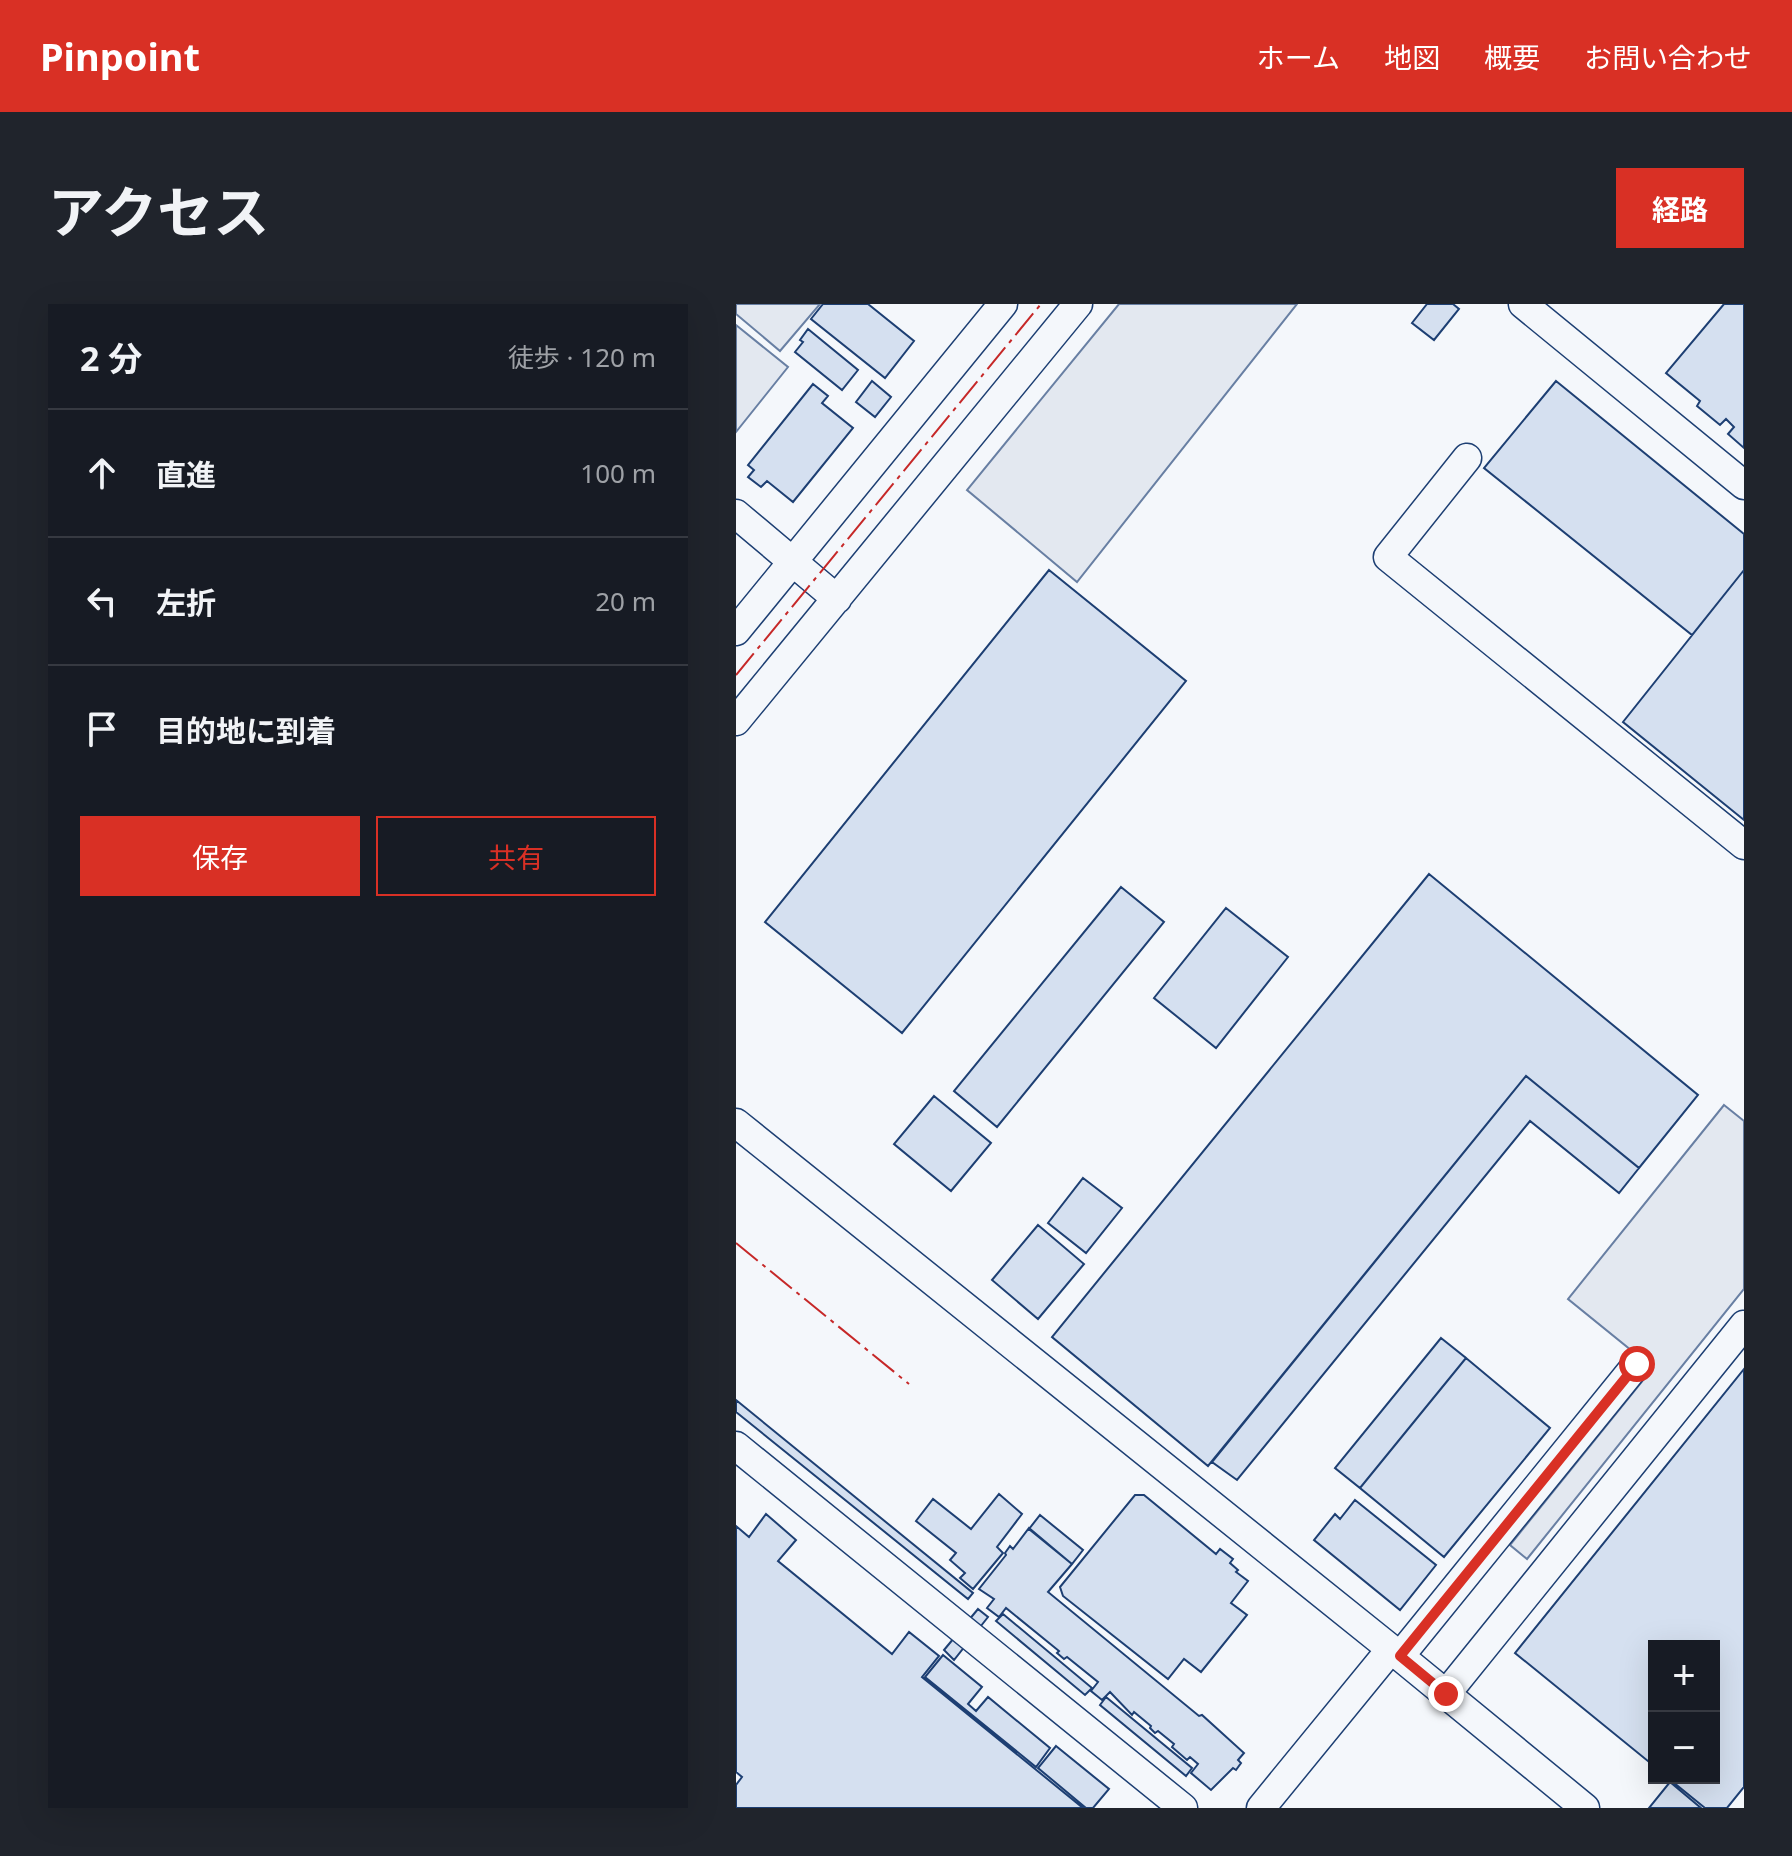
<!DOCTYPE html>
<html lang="ja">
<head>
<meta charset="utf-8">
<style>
  :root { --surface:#171b24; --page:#20242c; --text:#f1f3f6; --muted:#9ea1a6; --line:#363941; --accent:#d93025 }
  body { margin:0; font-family:"Noto Sans","Noto Sans JP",sans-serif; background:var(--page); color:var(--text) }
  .controls { position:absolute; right:24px; bottom:24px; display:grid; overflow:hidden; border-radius:0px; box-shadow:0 8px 32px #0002 }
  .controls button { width:72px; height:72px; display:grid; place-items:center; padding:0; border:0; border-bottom:2px solid var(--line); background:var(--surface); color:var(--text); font:40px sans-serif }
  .stop { position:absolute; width:24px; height:24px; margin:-18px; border:6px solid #d93025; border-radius:50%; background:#fff }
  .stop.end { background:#d93025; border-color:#fff; box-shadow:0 2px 8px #0008 }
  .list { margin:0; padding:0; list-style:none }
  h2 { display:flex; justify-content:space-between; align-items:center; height:104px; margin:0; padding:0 32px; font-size:34px }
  h2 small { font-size:26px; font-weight:400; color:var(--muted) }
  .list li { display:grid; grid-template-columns:52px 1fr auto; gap:24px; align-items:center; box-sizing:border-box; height:128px; padding:0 32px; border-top:2px solid var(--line) }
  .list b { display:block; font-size:30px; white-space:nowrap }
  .list em { font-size:26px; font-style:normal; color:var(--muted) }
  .actions { display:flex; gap:16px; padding:24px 32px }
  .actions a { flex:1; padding:18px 0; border:2px solid var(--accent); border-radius:0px; text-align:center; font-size:28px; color:var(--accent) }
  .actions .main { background:var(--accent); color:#fff }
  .icon { flex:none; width:44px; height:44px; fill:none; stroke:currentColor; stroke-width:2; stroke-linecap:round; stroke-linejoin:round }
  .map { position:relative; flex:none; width:1008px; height:1504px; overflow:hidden; border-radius:0px }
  header { display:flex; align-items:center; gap:48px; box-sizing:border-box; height:112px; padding:0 40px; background:var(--accent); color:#fff }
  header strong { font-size:38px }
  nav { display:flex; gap:44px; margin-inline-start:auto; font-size:28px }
  .intro { display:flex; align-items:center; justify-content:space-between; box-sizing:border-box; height:192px; padding:0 48px }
  h1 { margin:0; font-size:56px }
  .button { padding:20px 36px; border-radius:0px; background:var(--accent); color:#fff; font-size:28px; font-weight:700 }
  main { display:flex; gap:48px; padding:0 48px }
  aside { flex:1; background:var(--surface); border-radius:0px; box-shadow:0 8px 32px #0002 }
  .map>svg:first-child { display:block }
  .parking { fill:#e3e8f0; stroke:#687fa3; stroke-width:2 }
  .building { fill:#d5e0f0; stroke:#1d3f73; stroke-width:2 }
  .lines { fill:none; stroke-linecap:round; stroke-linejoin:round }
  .minor-casing { stroke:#1d3f73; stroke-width:31 }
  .minor { stroke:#f4f7fb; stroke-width:28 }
  .power { stroke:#c62828; stroke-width:2; stroke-dasharray:28 6 4 6; stroke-linecap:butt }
  .route { stroke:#d93025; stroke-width:10 }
</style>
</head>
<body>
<header>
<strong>Pinpoint</strong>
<nav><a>ホーム</a><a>地図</a><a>概要</a><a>お問い合わせ</a></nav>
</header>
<div class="intro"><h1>アクセス</h1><a class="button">経路</a></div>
<main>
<aside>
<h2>2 分<small>徒歩 · 120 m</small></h2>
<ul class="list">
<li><svg class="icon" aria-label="ahead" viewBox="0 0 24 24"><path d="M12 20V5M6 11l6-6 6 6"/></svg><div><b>直進</b></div><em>100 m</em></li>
<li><svg class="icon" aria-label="left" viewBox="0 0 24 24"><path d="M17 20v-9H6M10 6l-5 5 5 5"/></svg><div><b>左折</b></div><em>20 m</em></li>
<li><svg class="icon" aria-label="arrive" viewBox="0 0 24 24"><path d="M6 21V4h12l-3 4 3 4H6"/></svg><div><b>目的地に到着</b></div></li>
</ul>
<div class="actions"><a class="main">保存</a><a>共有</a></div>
</aside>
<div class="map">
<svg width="1008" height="1504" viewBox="0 0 1008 1504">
  <rect width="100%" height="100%" fill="#f4f7fb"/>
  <path class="parking" d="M0 0H84L44 47 0 10Z
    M383 0H561L341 278 231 186Z
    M0 21 52 63 0 128Z
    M988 801 1008 817V985L791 1255 774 1241 917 1064 832 995Z"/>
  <path class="building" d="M87 0H132L178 37 149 74 75 15Z
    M691 0H717L723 5 698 36 676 19Z
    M988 0H1008V144L992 130 998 123 990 115 984 121 961 102 964 97 930 69Z
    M72 25 122 66 106 86 59 48 67 38 64 36Z
    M136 77 155 93 139 113 120 98Z
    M820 77 1008 230V266L956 331 748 164Z
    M77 80 92 92 86 99 117 124 57 198 31 177 25 183 12 173 18 166 12 161Z
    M313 266 450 377 166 729 29 618Z
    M1008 266V516L887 418Z
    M693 570 962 791 903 864 790 772 472 1162 316 1033Z
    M385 583 428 618 261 823 218 787Z
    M490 604 552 653 480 744 418 694Z
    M790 772 903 864 883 889 794 817 501 1176 476 1158Z
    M198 792 255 839 215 887 158 840Z
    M347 874 386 904 350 949 312 919Z
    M302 921 348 960 302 1015 256 976Z
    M705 1034 730 1054 624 1184 599 1164Z
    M730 1054 814 1124 708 1253 624 1184Z
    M1008 1065V1483L991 1504H969L932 1474H978V1342H918V1462L779 1349Z
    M0 1096 237 1289 232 1295 0 1108Z
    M263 1190 286 1210 261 1243 267 1249 237 1285 224 1274 229 1269 214 1256 220 1249 180 1217 197 1195 235 1225Z
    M399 1191H408L480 1250 484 1245 497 1255 494 1259 502 1266 500 1268 512 1277 495 1299 511 1311 465 1368 448 1355 432 1375 327 1292 324 1283Z
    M619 1196 700 1261 664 1306 578 1236 599 1210 604 1215Z
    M30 1210 60 1236 42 1257 156 1350 173 1328 203 1352 186 1373 347 1504H0V1481L6 1473 0 1468V1222L13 1233Z
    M304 1211 347 1246 336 1260 293 1225Z
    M293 1224 336 1260 312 1288 463 1412 466 1411 508 1449 502 1456 505 1459 500 1466 497 1464 475 1486 455 1469 462 1460 454 1453 451 1456 436 1443 438 1440 422 1427 419 1429 414 1424 415 1422 398 1408 396 1411 374 1388 366 1396 355 1387 362 1378 331 1353 328 1355 321 1349 323 1347 270 1304 263 1313 251 1304 258 1295 243 1285 270 1251 269 1249 274 1242 277 1245Z
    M242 1305 252 1313 218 1356 208 1346Z
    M267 1310 356 1384 349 1391 260 1317Z
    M207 1351 246 1383 232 1400 240 1407 252 1393 314 1444 300 1463 189 1373Z
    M370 1393 456 1464 450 1472 364 1401Z
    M320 1442 373 1485 357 1504H350L302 1464Z
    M934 1478 965 1504H913Z"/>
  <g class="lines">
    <defs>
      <path id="minor" d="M787 0 1008 181
        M731 154 652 253 1008 541
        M0 210 101 295
        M0 327 267 0
        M0 417 342 0
        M0 819 655 1345 849 1504
        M0 1142 447 1504
        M664 1352 901 1060
        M710 1390 1008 1021
        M525 1504 655 1345"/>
    </defs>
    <use href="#minor" class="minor-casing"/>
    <use href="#minor" class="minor"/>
    <path class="power" d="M0 371 305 0
      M0 939 173 1080"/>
  </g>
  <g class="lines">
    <path class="route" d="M710 1390 664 1352 901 1060"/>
  </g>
</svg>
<div class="controls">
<button>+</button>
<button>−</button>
</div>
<div class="stop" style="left:901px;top:1060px"></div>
<div class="stop end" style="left:710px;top:1390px"></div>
</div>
</main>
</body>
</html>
